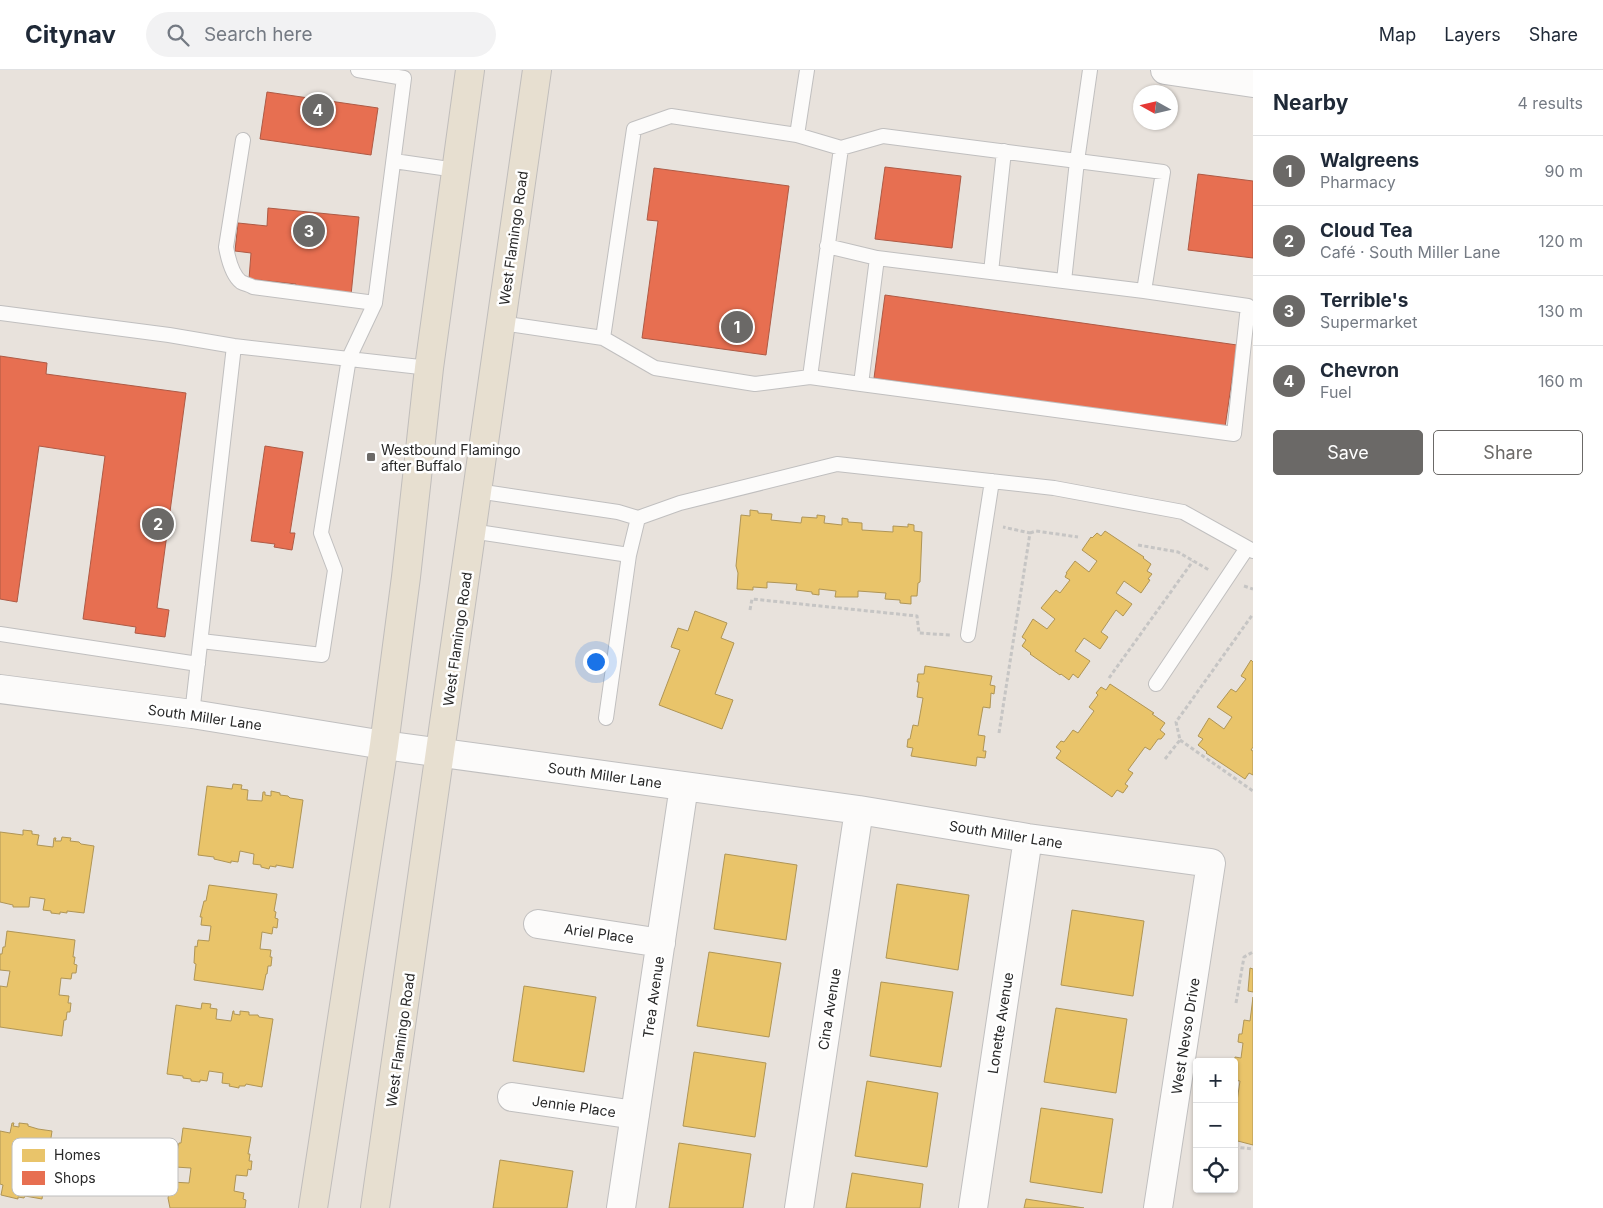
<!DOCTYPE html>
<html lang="en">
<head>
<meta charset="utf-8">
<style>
  :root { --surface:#fff; --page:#f2f2f3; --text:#1f2937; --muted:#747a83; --line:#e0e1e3; --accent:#6b6967 }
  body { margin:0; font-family:Inter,sans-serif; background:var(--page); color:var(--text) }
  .controls { position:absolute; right:15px; bottom:15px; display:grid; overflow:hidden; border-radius:5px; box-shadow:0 1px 4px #0004 }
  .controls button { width:45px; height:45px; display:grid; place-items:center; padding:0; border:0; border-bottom:1px solid var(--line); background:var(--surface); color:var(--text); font:25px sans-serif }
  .compass { position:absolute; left:1133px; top:15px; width:45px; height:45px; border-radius:50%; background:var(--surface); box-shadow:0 1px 4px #0004; rotate:278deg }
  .you { position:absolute; left:595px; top:591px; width:18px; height:18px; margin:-12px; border:4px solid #fff; border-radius:50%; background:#1a73e8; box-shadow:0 0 0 8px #1a73e833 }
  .badge { display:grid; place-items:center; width:32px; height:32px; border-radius:50%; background:var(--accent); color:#fff; font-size:16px; font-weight:700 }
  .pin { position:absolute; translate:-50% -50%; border:2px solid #fff; box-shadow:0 1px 5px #0006 }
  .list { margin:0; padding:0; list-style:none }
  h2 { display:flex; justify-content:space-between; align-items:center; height:65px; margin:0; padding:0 20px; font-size:21px }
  h2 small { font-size:16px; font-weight:400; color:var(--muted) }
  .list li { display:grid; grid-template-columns:32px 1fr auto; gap:15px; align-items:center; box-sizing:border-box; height:70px; padding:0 20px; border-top:1px solid var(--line) }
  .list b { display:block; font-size:19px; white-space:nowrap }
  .list p { margin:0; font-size:16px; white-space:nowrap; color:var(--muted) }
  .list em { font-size:16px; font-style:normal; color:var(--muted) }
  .actions { display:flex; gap:10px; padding:15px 20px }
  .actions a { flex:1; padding:11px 0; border:1px solid var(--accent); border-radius:5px; text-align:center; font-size:18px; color:var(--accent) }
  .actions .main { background:var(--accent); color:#fff }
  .icon { flex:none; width:28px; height:28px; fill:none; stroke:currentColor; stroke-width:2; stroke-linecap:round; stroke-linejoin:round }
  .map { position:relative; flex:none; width:1253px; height:1138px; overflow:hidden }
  header { display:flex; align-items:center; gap:30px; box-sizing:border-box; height:70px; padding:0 25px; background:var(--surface); border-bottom:1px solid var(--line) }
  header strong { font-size:24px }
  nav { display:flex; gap:28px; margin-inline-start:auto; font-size:18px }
  .search { width:350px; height:45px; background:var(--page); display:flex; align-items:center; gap:12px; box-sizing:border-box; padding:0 18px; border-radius:28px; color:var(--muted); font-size:19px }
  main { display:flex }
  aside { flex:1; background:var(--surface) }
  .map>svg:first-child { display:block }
  .homes { fill:#e9c46a; stroke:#af9556 }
  .shops { fill:#e76f51; stroke:#ae5a45 }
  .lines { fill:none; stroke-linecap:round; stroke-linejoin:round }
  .lane-casing { stroke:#c0bfbf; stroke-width:16 }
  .street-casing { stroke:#c0bfbf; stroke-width:30 }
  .secondary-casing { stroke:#c0bfbf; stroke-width:30 }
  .primary-casing { stroke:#c0bdbb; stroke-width:30 }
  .path { stroke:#c6c5c4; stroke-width:3; stroke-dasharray:4 2.5; stroke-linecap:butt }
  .lane { stroke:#fcfbfa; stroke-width:14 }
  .street { stroke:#fcfbfa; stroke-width:28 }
  .secondary { stroke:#fcfbfa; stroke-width:28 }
  .primary { stroke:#e7dfd0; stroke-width:28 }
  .poi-dot { fill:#6b6967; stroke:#fff; stroke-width:2 }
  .labels { text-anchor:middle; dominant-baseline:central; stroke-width:5; stroke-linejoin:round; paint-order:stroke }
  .street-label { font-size:14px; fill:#282828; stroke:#fff }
  .poi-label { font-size:14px; fill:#282828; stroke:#fff; text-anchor:start }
  .key { fill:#fff; stroke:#bebebe; stroke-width:1 }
  .key-label { font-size:14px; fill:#282828 }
</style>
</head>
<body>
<header>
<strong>Citynav</strong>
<div class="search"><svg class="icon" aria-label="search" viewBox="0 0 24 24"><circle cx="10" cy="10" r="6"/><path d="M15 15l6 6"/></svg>Search here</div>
<nav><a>Map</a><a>Layers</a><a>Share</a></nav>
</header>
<main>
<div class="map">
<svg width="1253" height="1138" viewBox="0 0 1253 1138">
  <rect width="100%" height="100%" fill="#e8e2dc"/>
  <path class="homes" d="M750 440 758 441V443L772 444 771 450 801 453 802 447 817 448V445L825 446 824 453 842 455V448L848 449V452L862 453V460L893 462V456L908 457V454L914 455V461L922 462 920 512 918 513 917 526H911V534L900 533V530L885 529 886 523 858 521V527H835L836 521 819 519V525L812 524V522L796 520 797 514 767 512V518L753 517V520L737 519 738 503 736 496 741 445 750 446Z
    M1105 461 1144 487 1143 488 1151 494 1147 501 1152 504 1148 509 1150 510 1141 523 1124 511 1116 523 1132 534 1123 546 1116 540 1101 562 1108 567 1100 579 1084 568 1075 581 1090 591 1078 608 1073 604 1069 610 1061 604 1060 605 1030 584 1031 583 1022 576 1026 570 1022 567 1033 549 1047 559 1055 549 1041 538 1056 520 1060 523 1070 510 1065 507 1067 503H1066L1075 491 1089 502 1097 491 1082 480 1091 467 1092 468 1097 463 1101 466Z
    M695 541 727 553 721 568 734 573 715 624 733 630 722 659 659 635 680 580 671 577 678 558 688 561Z
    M1251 590 1253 592V677L1251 680 1253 681V705L1249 703 1245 709 1206 683 1207 682 1198 675 1203 669 1198 666 1209 648 1224 659 1232 647 1217 637 1231 619 1236 622 1246 609 1241 606Z
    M925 596 992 606 990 615 995 616 994 624 991 623 990 638 983 637 978 665 985 666 983 681H986L985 688 977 687 976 696 911 686 913 678 907 677 908 669H910L913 655 918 656 923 628 917 627 919 612H917L918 604H924Z
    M1110 614 1154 643 1152 644 1165 653 1160 660 1165 664 1161 669H1158L1150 680 1145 677 1128 700 1133 703 1125 714 1128 716 1123 723 1117 720 1112 727 1056 688 1061 681 1056 677 1061 671 1064 672 1073 660 1078 663 1094 641 1089 637 1098 625 1096 623 1101 617 1106 620Z
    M233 714 242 715 241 719 248 720 247 730 262 731 263 722H265V725L271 726V721L280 723V725L288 726 290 728 303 730 293 798 276 795V797L270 796 269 799 261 797V795L253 794 254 784 240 781 238 792 231 791V793L214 789V787L198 785 207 716 232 719Z
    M23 760 32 761V764L39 765 37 775 53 777 54 768H56L55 771H61L62 767 71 768 70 771 79 772 81 774 94 776 84 843 67 841V843L60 842V844L51 843V841L43 840 45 829 30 827 29 837H13V835L0 832V762L23 765Z
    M725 784 797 795 786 870 714 859Z
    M897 814 969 825 958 900 886 888Z
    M209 815 277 824 274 841 276 842 275 848 278 849 277 858 273 857 272 864 262 862 260 879 271 880 270 887H272L271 896H268L267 904H266L263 920 194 910 196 894 194 893 195 876 197 877 198 870 209 871 211 856 201 855 202 847H200L204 831H206Z
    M1072 840 1144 851 1133 926 1061 915Z
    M7 861 75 870 73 887H75L74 894 77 895 76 903H72L71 909 61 908 59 925 69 926 68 933H71L70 942H67L66 950H64L62 966 0 957V916L7 917 10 901 0 900V884H2L3 877H5Z
    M709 882 781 893 769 967 697 956Z
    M1250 898 1253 899V922L1248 921Z
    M881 912 953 922 941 997 870 986Z
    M524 916 596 927 584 1002 513 991Z
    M1253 927V1075L1234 1070V1038H1236L1240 1011 1234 1010 1236 997H1234V993L1235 987 1241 988 1243 973 1238 972 1239 964H1242L1244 950 1250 951Z
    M202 933 211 934 210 938 217 939 216 949 231 951 233 941H234V944L240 945V941L249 942V945H258L259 947 273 949 262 1017 246 1014 245 1016H239V1018L229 1016 230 1014 222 1013 223 1003 209 1001 207 1011 200 1010V1012L191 1011V1009L183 1008V1006L167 1004 176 935 201 939Z
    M1056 938 1127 949 1116 1023 1044 1012Z
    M694 982 766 993 755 1067 683 1056Z
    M867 1011 938 1023 927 1097 855 1086Z
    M1041 1038 1113 1049 1102 1123 1030 1112Z
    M12 1053H14L13 1056 19 1057V1053L28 1054V1056L38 1059 52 1061 42 1129 25 1126 24 1128 18 1127V1129L1 1125 3 1115 0 1114V1061L10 1063Z
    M183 1058 251 1067 248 1084H250L249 1091H252L251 1100 248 1099 247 1106 236 1105 234 1121 244 1123 243 1129 246 1130 245 1138H170L168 1128 172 1112 189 1113 191 1098 175 1097V1081H177L179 1073H181Z
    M679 1073 751 1084 743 1138H669Z
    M500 1090 573 1101 567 1138H493Z
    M852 1103 923 1114 920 1138H846Z
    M1026 1129 1084 1138H1024Z"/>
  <path class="shops" d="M267 22 378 38 371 85 260 69Z
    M885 97 961 106 952 178 875 169Z
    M654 98 789 116 766 285 642 268 658 151 647 150Z
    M1198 104 1253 111V188L1188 180Z
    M268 138 359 147 351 225 295 220 296 214 249 209 251 183 235 181 238 153 267 156Z
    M885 225 1237 275 1225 357 874 308Z
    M0 286 47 293 46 304 186 323 157 538 169 540 165 567 135 563 136 557 83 549 105 386 39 376 17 532 0 529Z
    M265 376 303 382 290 463H295L292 480 274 477 275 474 251 471Z"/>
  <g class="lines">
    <defs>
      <path id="lane" d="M797 65 807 0
        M243 70 226 177C228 188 232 205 241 212 245 214 250 215 253 217L375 233
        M841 78 883 66 1163 102 1144 221 877 188 861 314 1234 364 1248 236 1144 221
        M394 91 456 100
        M827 176 877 188
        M991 202 1004 81
        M1064 211 1077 91 1090 0
        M0 243 169 265 234 276 429 298
        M501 253 603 268 634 59 671 46 797 65 841 78 810 307 755 314 655 298 603 268
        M810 307 861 314
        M477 421 618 442 638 448 680 433 837 394 1054 418 1183 442 1253 481
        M471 461 629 485
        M0 564 198 594
        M968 565 992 411
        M201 571 322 585 335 500 321 463 349 288 375 233 404 8 358 0
        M1156 614 1247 478
        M192 644 234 276
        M606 648 629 485 638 448"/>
      <path id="street" d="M0 619 192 644 384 675 859 740 1028 768 1211 793 1158 1138
        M538 854 661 873
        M512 1027 635 1045
        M621 1138 684 716
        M799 1138 859 740
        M973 1138 1028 768"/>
      <path id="secondary" d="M1165 0 1253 13"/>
      <path id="primary" d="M313 1138 384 675 406 507 429 298 470 0
        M375 1138 537 0"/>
    </defs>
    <use href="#lane" class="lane-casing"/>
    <use href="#street" class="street-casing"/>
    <use href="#secondary" class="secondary-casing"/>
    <use href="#primary" class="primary-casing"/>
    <path class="path" d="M1030 463 1036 461 1078 467
      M1138 475 1178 482 1209 500
      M1244 516 1253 519
      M750 540 752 529 917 546 919 563 950 565
      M1109 608 1193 491
      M999 663 1030 463 1003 457
      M1180 670 1253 721
      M1165 689 1180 670 1176 652 1253 544
      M1236 933 1244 887 1253 882
      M1234 1077 1253 1079"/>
    <use href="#lane" class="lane"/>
    <use href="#street" class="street"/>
    <use href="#secondary" class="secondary"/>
    <use href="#primary" class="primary"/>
  </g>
  <rect class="poi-dot" x="366" y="382" width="10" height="10" rx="2.5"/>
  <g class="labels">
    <g class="street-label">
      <text transform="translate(513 168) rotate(-82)">West Flamingo Road</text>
      <text transform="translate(457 569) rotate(-82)">West Flamingo Road</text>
      <text transform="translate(205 647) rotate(8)">South Miller Lane</text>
      <text transform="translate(605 705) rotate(8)">South Miller Lane</text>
      <text transform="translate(1006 764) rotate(9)">South Miller Lane</text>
      <text transform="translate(599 863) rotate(8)">Ariel Place</text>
      <text transform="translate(653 927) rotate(-82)">Trea Avenue</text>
      <text transform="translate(829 939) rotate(-81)">Cina Avenue</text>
      <text transform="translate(1000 953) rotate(-81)">Lonette Avenue</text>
      <text transform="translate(1185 966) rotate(-81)">West Nevso Drive</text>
      <text transform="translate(400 970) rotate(-82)">West Flamingo Road</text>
      <text transform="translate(574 1036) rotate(8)">Jennie Place</text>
    </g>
    <g class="poi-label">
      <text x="381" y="379">Westbound Flamingo<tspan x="381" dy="16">after Buffalo</tspan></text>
    </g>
  </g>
  <rect x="12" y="1068" width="166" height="58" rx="8" class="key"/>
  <rect x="22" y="1079" width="23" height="13" fill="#e9c46a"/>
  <rect x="22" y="1101" width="23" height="14" fill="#e76f51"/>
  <g class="key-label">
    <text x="54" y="1090">Homes</text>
    <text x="54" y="1113">Shops</text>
  </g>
</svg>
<div class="controls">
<button>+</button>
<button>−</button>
<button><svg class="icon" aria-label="locate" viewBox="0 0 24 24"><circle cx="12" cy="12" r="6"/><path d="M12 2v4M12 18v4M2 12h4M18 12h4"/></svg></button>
</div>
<svg class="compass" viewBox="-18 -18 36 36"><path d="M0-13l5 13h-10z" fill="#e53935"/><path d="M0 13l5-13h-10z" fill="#747a83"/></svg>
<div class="you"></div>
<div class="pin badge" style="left:737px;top:257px">1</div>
<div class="pin badge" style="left:158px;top:454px">2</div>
<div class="pin badge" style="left:309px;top:161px">3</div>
<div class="pin badge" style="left:318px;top:40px">4</div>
</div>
<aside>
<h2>Nearby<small>4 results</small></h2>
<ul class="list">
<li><span class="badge">1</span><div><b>Walgreens</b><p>Pharmacy</p></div><em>90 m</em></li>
<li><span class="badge">2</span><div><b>Cloud Tea</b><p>Café · South Miller Lane</p></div><em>120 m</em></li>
<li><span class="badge">3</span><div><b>Terrible's</b><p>Supermarket</p></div><em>130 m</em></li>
<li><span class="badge">4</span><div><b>Chevron</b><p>Fuel</p></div><em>160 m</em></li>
</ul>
<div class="actions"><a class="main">Save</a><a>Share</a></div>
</aside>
</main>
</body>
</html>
